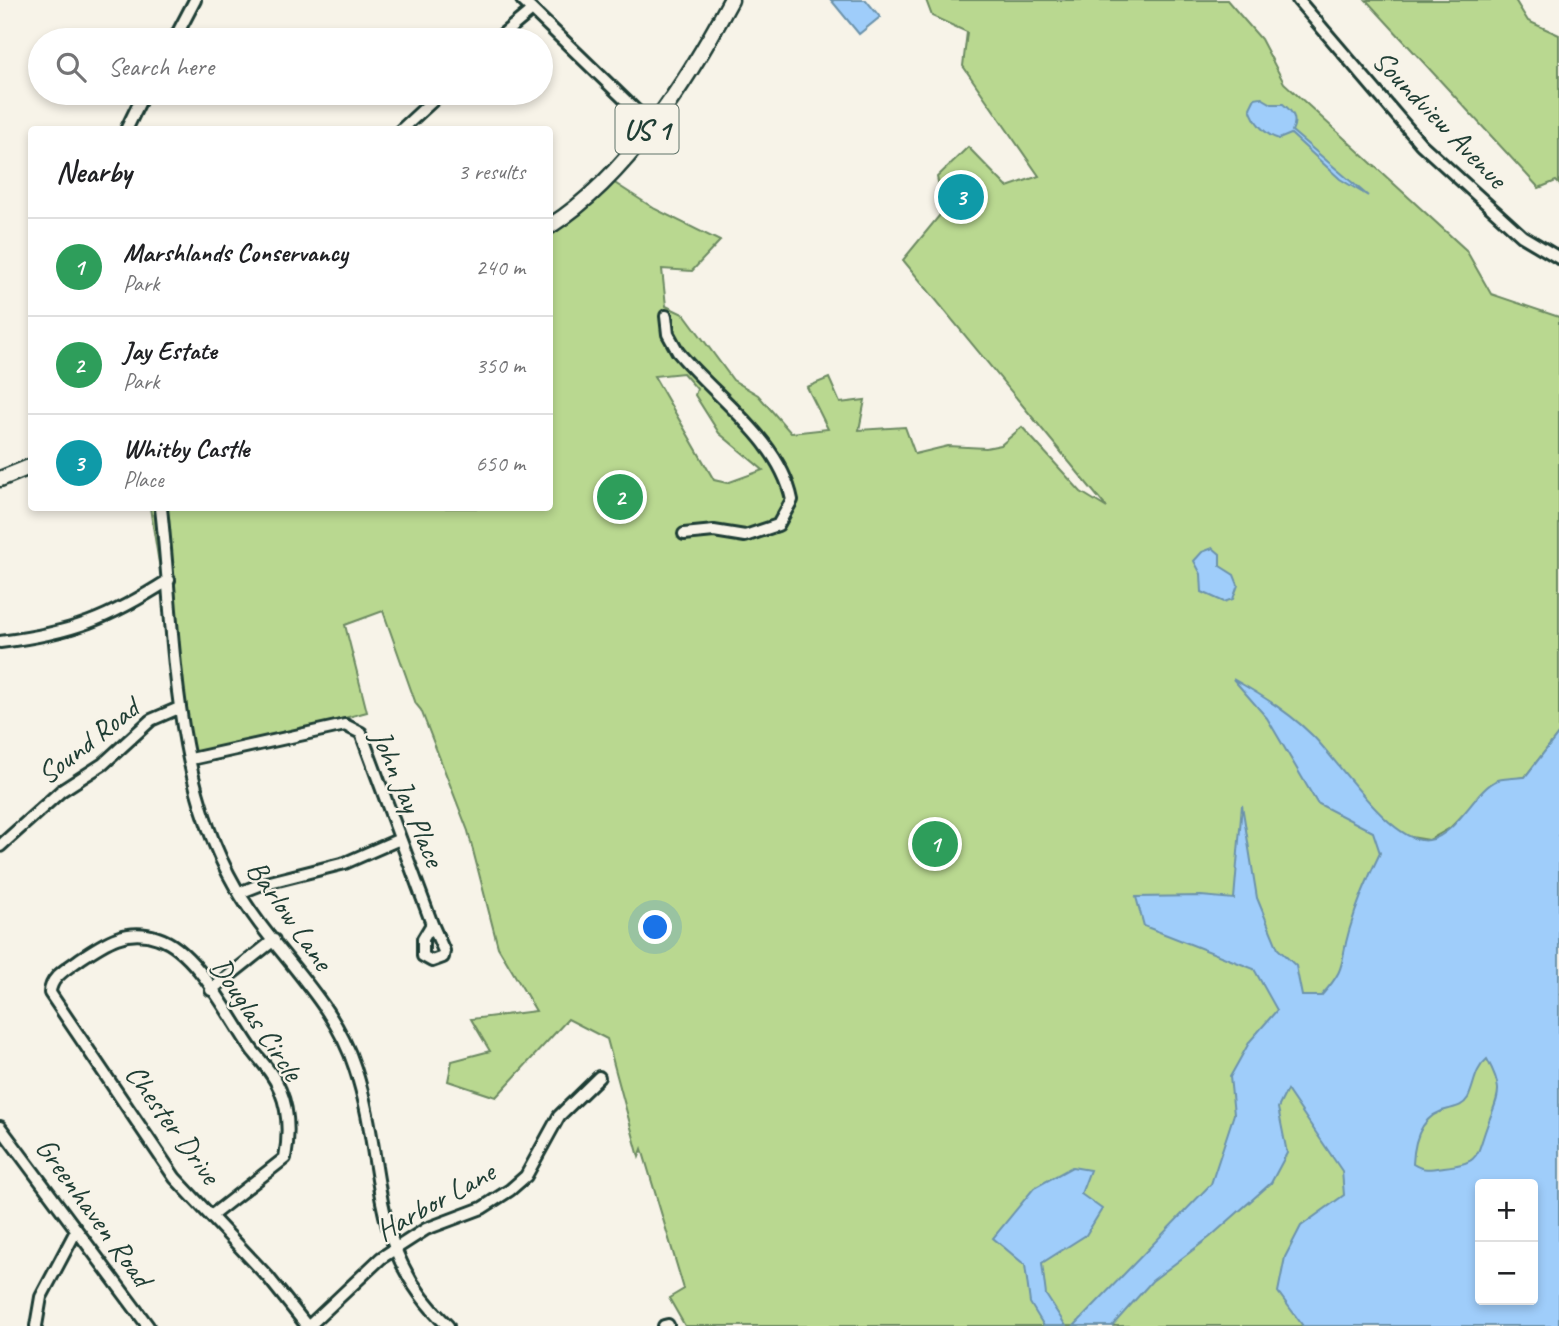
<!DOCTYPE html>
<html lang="en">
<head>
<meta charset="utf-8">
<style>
  :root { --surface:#fff; --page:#f6f6f6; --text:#202124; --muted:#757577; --line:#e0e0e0; --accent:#1f3d34 }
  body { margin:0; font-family:Caveat,sans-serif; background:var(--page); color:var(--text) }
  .controls { position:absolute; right:21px; bottom:21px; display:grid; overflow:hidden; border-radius:7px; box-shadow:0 4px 10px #0003 }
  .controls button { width:63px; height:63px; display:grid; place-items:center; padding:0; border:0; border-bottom:2px solid var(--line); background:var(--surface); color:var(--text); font:35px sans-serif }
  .you { position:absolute; left:656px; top:928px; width:24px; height:24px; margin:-18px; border:5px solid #fff; border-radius:50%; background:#1a73e8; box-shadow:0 0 0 10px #1a73e833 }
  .badge { display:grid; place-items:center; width:46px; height:46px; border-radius:50%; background:var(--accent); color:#fff; font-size:23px; font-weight:700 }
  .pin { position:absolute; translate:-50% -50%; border:4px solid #fff; box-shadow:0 2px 7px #0006 }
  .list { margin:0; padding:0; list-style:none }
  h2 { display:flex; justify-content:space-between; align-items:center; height:91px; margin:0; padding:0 28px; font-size:30px }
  h2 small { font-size:23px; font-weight:400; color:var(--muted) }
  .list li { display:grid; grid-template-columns:46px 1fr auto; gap:21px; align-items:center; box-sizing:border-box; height:98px; padding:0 28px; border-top:2px solid var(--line) }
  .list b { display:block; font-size:26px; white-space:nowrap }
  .list p { margin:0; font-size:23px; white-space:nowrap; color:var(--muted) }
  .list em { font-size:23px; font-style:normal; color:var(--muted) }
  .icon { flex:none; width:38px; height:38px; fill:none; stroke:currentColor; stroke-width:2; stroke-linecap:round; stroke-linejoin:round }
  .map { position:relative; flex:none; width:1559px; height:1326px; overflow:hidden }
  .search { position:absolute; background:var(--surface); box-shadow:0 4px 10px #0003; left:28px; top:28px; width:525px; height:77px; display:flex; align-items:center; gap:18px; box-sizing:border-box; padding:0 24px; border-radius:38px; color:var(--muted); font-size:26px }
  .panel { position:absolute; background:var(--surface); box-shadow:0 4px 10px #0003; left:28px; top:126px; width:525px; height:385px; border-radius:7px }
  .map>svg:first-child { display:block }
  .green { fill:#b9d890; stroke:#6c8a62; stroke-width:2; fill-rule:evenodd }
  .water { fill:#9fcdfa; stroke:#6c93ab; stroke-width:2; fill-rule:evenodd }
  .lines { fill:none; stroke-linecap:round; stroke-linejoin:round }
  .minor-casing { stroke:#1f3d34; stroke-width:16 }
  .major-casing { stroke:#1f3d34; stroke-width:19 }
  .minor { stroke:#f7f3e8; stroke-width:10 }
  .major { stroke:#f7f3e8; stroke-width:14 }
  .labels { text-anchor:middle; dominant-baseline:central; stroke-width:5; stroke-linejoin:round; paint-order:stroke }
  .shield { fill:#f7f3e8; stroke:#60746a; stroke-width:2 }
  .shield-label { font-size:28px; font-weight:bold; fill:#1f3d34 }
  .street-label { font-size:30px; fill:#1f3d34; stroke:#f7f3e8 }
</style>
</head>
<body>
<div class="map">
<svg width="1559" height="1326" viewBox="0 0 1559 1326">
  <rect width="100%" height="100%" fill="#f7f3e8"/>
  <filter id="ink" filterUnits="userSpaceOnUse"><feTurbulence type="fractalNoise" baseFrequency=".0143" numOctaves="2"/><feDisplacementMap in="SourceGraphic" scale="14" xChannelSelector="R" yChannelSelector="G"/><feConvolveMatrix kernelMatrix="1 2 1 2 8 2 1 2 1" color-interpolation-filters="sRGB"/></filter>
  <g filter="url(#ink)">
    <path class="green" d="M926 0H1227L1261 39 1284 83 1466 250 1491 294 1559 317V733L1525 777 1496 781 1450 828 1429 840 1405 836 1387 821 1503 961 1500 1130 1350 1326H685L669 1298 684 1289 642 1149 639 1157 607 1039 568 1019 496 1097 448 1081 452 1061 490 1051 471 1019 536 1011 498 947 468 831 421 710 416 704 383 611 345 625 367 712 191 759 150 508H550V234L559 230 562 218 566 223 613 182 655 209 720 241 692 271 662 269 666 306 685 315 733 380 758 395 791 433 828 429 807 387 829 378 840 403 865 400 859 430 905 427 915 454 948 446 986 448 1001 445 1022 427 1081 492 1107 508 903 260 944 210 937 177 968 147 1007 187 1039 176 963 66 967 32 932 16ZM683 373 697 389 695 395 719 433 763 470 727 483 714 480 654 376Z
      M1366 0H1515L1528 21 1559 35V184L1556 181 1539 188Z"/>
    <path class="water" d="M831 0H866L880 17 859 34Z
      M1260 97 1272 104H1283C1293 112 1298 119 1292 131L1368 196 1340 179 1291 134 1279 139C1265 135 1254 122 1250 108L1255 98Z
      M1213 548 1220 554V566L1234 575 1238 585 1233 599 1224 602 1202 592 1201 574 1194 561 1202 552Z
      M1233 679C1260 694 1290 713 1312 735 1337 759 1393 847 1429 840 1457 835 1476 788 1498 780 1506 778 1516 778 1525 777L1559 733V1326H1303L1278 1292 1285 1257 1301 1226 1344 1195 1342 1171 1287 1090 1278 1108 1287 1153 1271 1183 1210 1237 1152 1281 1112 1326H1074L1211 1184 1234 1114 1230 1077 1250 1041 1277 1010 1254 969 1144 926 1136 897 1201 896 1234 899 1242 805 1257 898 1278 949 1296 966 1302 996H1321C1348 966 1339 965 1349 931 1357 904 1367 879 1380 853L1373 832 1317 803 1267 718ZM1487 1059C1505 1092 1498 1095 1487 1126 1476 1156 1481 1163 1444 1167 1431 1169 1424 1171 1413 1164 1414 1139 1422 1114 1449 1109 1457 1107 1463 1106 1468 1098 1475 1084 1474 1070 1487 1059ZM1480 1184H1533V1300H1480Z
      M1072 1167 1090 1170 1081 1194 1102 1209 1086 1235 1042 1263 1046 1295 1066 1326H1044L1030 1303 1025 1265 993 1238 1034 1188Z"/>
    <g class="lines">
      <defs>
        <path id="minor" d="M522 0 651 125
          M1298 0 1421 144 1522 236 1559 258
          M174 40 195 0
          M496 40 532 10
          M126 130 144 93
          M401 130 441 93
          M666 316 668 334 678 352C716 398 780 440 792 500L778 525 745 536 714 531 684 534
          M161 508C175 632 171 776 236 888 272 951 333 998 355 1068 387 1164 365 1248 448 1326
          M0 642C72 633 108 619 169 580
          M191 759 345 725 361 733 432 924
          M0 846 61 791 103 764 151 720 179 708
          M239 893 262 884 345 863 400 839
          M432 924 444 951 443 957 432 961 423 956V939Z
          M211 990 274 940
          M0 1127 148 1326
          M211 1216 285 1158C289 1136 289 1111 280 1090 274 1075 263 1063 253 1051 230 1019 197 950 158 938 127 927 105 942 80 959 68 968 50 977 50 993L175 1178 268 1277 307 1326
          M36 1326 41 1297 76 1231
          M309 1326 381 1258 426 1229 482 1208 510 1190 526 1176 559 1116 599 1077
          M664 1326 668 1325"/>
        <path id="major" d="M550 226C627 177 688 80 731 0
          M0 479 32 466"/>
      </defs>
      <use href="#minor" class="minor-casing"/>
      <use href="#major" class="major-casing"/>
      <use href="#minor" class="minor"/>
      <use href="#major" class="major"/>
    </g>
  </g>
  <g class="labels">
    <rect class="shield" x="615.5" y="104.5" width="63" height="49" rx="5"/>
    <g class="shield-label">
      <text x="647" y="129">US 1</text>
    </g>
    <g class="street-label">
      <text transform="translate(1440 119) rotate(46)">Soundview Avenue</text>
      <text transform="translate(88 741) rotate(-38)">Sound Road</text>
      <text transform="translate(408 798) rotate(67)">John Jay Place</text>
      <text transform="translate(290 915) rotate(55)">Barlow Lane</text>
      <text transform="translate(257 1019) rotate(56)">Douglas Circle</text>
      <text transform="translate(173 1124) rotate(54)">Chester Drive</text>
      <text transform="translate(435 1201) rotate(-29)">Harbor Lane</text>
      <text transform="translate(94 1212) rotate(54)">Greenhaven Road</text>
    </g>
  </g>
</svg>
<div class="controls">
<button>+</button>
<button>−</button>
</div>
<div class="you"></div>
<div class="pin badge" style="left:935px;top:844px;background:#2e9e5b">1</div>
<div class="pin badge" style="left:620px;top:497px;background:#2e9e5b">2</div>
<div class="pin badge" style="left:961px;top:197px;background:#0f9aa8">3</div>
<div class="search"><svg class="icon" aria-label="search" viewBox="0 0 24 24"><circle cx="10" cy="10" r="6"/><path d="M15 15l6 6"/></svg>Search here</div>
<section class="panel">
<h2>Nearby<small>3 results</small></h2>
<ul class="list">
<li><span class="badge" style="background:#2e9e5b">1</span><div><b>Marshlands Conservancy</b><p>Park</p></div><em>240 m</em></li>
<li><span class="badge" style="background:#2e9e5b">2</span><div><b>Jay Estate</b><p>Park</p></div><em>350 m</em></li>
<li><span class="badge" style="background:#0f9aa8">3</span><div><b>Whitby Castle</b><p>Place</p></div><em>650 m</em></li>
</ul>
</section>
</div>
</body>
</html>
